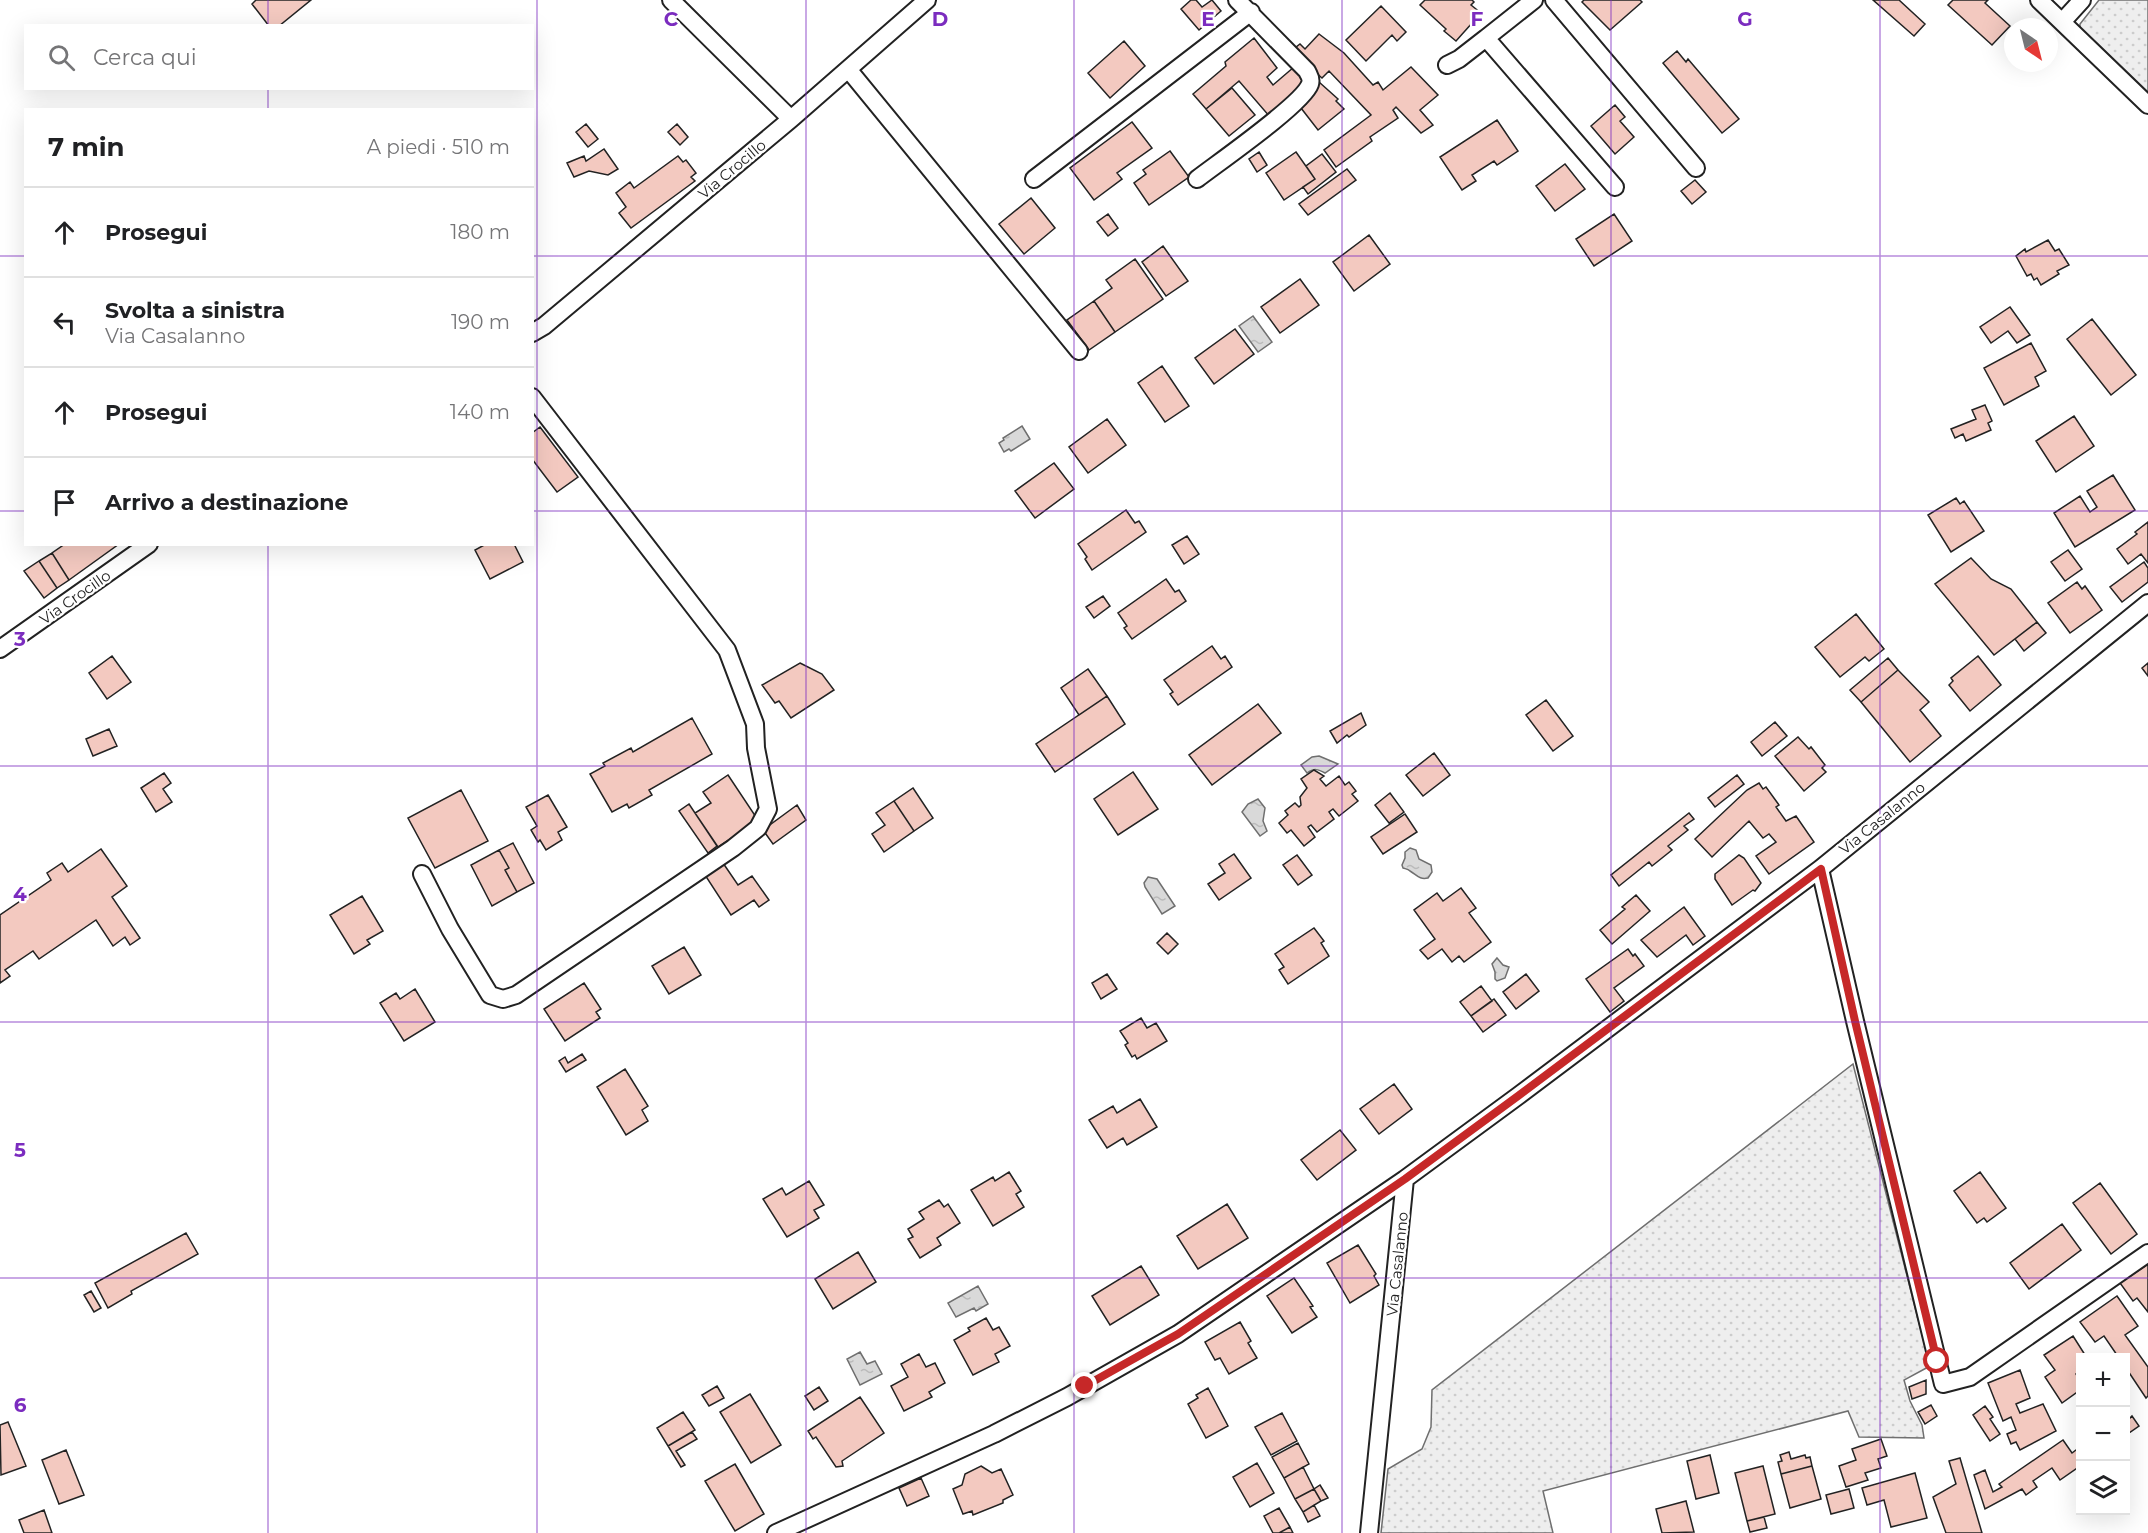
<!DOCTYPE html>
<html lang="it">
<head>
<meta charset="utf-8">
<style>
  :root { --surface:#fff; --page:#f6f6f6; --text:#202124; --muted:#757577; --line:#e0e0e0 }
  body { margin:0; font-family:Montserrat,sans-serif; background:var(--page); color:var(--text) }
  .controls { position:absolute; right:18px; bottom:18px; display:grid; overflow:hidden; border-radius:0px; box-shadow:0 6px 24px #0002 }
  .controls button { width:54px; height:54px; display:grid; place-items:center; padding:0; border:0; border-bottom:2px solid var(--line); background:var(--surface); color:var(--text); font:30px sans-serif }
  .compass { position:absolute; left:2004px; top:18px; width:54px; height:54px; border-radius:50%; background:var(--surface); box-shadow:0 6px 24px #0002; rotate:145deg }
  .stop { position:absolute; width:18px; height:18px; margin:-14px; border:4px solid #c62828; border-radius:50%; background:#fff }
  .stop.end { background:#c62828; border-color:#fff; box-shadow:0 2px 6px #0008 }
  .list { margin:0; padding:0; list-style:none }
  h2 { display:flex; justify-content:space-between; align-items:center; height:78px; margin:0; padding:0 24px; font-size:26px }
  h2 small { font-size:20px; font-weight:400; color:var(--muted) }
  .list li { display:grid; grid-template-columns:39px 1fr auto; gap:18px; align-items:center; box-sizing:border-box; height:90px; padding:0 24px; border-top:2px solid var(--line) }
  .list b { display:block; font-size:22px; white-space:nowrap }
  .list p { margin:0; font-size:20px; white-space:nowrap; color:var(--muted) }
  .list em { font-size:20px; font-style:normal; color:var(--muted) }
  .icon { flex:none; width:33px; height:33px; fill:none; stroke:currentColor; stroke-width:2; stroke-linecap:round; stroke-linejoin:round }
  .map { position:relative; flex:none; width:2148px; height:1533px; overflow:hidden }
  .search { position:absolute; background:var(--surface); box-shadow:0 6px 24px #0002; left:24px; top:24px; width:510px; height:66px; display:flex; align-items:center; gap:15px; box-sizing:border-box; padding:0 21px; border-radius:0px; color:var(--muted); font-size:22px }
  .panel { position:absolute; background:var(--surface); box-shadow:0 6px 24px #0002; left:24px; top:108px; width:510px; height:438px; border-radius:0px }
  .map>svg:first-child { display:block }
  .grass { fill:url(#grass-dots); stroke:#6f6f6f; stroke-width:1.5 }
  .water { fill:url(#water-ripples); stroke:#6f6f6f; stroke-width:1.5 }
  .building { fill:#f3c9c0; stroke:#222; stroke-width:1.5 }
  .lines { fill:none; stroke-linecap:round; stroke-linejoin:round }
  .minor-casing { stroke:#222; stroke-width:20 }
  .minor { stroke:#fff; stroke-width:16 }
  .route { stroke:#c62828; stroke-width:8 }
  .grid { fill:none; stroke:#7b2cbf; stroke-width:1.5; stroke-opacity:0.55 }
  .labels { text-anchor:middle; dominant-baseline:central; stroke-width:4.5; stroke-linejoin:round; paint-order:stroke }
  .street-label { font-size:15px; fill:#222; stroke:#fff }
  .grid-label { font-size:20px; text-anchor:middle; font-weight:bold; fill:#7b2cbf; stroke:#fff; stroke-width:4.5; stroke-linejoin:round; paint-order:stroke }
</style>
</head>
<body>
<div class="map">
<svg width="2148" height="1533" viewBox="0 0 2148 1533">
  <defs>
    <pattern id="grass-dots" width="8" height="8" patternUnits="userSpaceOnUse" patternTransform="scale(1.5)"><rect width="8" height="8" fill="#eee"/><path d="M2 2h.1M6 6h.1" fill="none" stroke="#ccc" stroke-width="1.8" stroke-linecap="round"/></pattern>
    <pattern id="water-ripples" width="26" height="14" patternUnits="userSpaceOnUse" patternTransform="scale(1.5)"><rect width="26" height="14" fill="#d9d9d9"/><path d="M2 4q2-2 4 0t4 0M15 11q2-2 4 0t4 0" fill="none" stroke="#bababa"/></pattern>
  </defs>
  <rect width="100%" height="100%" fill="#fff"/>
  <path class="grass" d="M2099 0H2148V96L2080 30V24Z
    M1853 1064 1930 1366 1904 1380 1910 1401 1922 1425 1924 1438 1859 1437 1848 1411 1543 1491 1553 1533H1381L1388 1469 1422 1449 1431 1427 1432 1390Z"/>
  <path class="water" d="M1253 316 1272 342 1258 352 1239 326Z
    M1022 426 1030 439 1011 451 1009 449 1004 452 999 443 1004 440 1003 438Z
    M1319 756 1338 764 1325 773C1318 769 1314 768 1307 773L1301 765 1312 757Z
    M1258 799 1265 808 1263 821 1267 831 1260 836 1242 812 1248 804Z
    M1410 848 1416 850 1419 859 1431 865 1432 872 1428 878C1419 880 1417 875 1410 871 1408 869 1406 869 1403 868L1402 865 1405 858V852Z
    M1148 877 1157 879 1175 906 1162 914 1145 887 1144 883Z
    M1497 958 1503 965 1509 967 1505 978 1497 981 1495 979V972L1492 964Z
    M978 1286 988 1304 976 1311 974 1308 956 1317 948 1303Z
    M860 1352 867 1364 875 1361 882 1374 860 1385 847 1359Z"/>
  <path class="building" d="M256 0H311L279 26H269L252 4Z
    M1191 0H1196L1202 7 1212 0 1221 11 1199 30 1181 9Z
    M1425 0H1472L1474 2 1471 5 1481 13 1456 41 1444 31 1446 29 1420 5Z
    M1584 0H1640L1642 2 1610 30 1582 2Z
    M1873 0H1899L1925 24 1914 36Z
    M1953 0H1988L1985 3 2010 26 1992 45 1948 5Z
    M1381 6 1406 32 1397 41 1392 35 1366 61 1346 40Z
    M1319 34 1344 53 1373 85 1378 82 1383 90 1411 67 1438 95 1420 110 1433 125 1421 133 1396 107 1393 110 1398 118 1370 137 1372 141 1336 167 1324 150 1371 115 1329 71 1322 78 1291 51 1300 44 1305 49Z
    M1254 38 1277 68 1267 77 1273 85 1294 67 1306 81 1270 117 1239 81 1206 109 1193 94 1226 66 1225 62Z
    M1124 41 1145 66 1110 98 1088 73Z
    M1677 51 1686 62 1688 59 1739 119 1722 133 1663 63Z
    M1319 82 1338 99 1336 101 1344 109 1318 130 1301 108 1306 104 1303 101Z
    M1232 88 1255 115 1229 136 1206 109Z
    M1615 105 1625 117 1620 121 1634 137 1615 154 1591 126Z
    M1497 120 1518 151 1497 165 1494 161 1472 175 1476 181 1462 190 1440 157Z
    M1132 122 1152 148 1117 173 1122 179 1094 200 1070 168Z
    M586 124 598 139 588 147 576 132Z
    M677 124 688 137 680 145 668 132Z
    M604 149 618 169 608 175 589 171 574 177 567 163 584 156 586 161Z
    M1170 151 1189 177 1149 205 1134 183 1146 174 1143 170Z
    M1259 152 1267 165 1257 172 1249 159Z
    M1296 152 1315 179 1284 200 1266 173Z
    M1322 154 1336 172 1308 194 1303 187 1315 179 1306 166Z
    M678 156 683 162 686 160 696 173 691 177 695 181 631 228 619 213 626 207 616 193 630 182 634 188Z
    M1565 164 1585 189 1555 211 1536 186Z
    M1347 169 1356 180 1308 215 1299 204Z
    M1695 180 1706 192 1692 204 1681 191Z
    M1031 198 1055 228 1024 254 999 224Z
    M1108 214 1118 228 1108 236 1097 222Z
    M1614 214 1632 241 1594 266 1576 239Z
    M1369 235 1390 264 1354 291 1333 262Z
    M2048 240 2055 251 2059 249 2069 265 2057 271 2059 274 2041 285 2037 278 2034 280 2031 274 2027 276 2016 256 2025 249 2026 252Z
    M1163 246 1188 281 1166 296 1142 262Z
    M1135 259 1163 299 1115 332 1094 301 1112 288 1106 280Z
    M1300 279 1319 305 1280 333 1261 307Z
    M1094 301 1115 332 1089 350 1067 320Z
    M2010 307 2030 335 2017 343 2008 331 1991 343 1980 327Z
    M2092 319 2136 375 2111 395 2067 339Z
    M1235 329 1254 354 1214 384 1195 358Z
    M2031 343 2046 371 2035 377 2039 386 2004 405 1984 368Z
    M1162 366 1189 406 1165 422 1138 383Z
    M1985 405 1992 421 1988 423 1991 430 1966 441 1963 434 1955 438 1951 429 1976 419 1972 410Z
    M2074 416 2094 446 2056 472 2036 441Z
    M1107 419 1126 445 1088 473 1069 447Z
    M540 427 578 477 557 492 532 459V433Z
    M1054 463 1074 489 1035 518 1015 491Z
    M2113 475 2135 510 2075 547 2054 513 2080 496 2090 512 2097 507 2087 491Z
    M1956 498 1960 504 1964 501 1984 531 1951 552 1928 515Z
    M1126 510 1135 523 1139 521 1146 532 1092 570 1085 559 1087 557 1078 544Z
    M2148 522V563L2141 554 2128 564 2117 549 2137 534 2135 532Z
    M1187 536 1199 554 1184 564 1172 545Z
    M65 544H119L69 580 52 553Z
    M486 544H514L523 562 490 579 475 550Z
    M2068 550 2082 569 2065 581 2051 562Z
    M52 553 69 580 57 588 39 561Z
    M1971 558 1991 579 2011 589 2037 622 1994 655 1935 584Z
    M39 561 57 588 44 598 24 571Z
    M2144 562 2148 568V582L2122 602 2110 587Z
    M1166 579 1175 592 1179 590 1186 601 1132 639 1124 628 1127 626 1118 613Z
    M2077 582 2082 589 2085 586 2102 610 2070 633 2048 603Z
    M1103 596 1110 606 1094 618 1086 607Z
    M1856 614 1884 649 1869 661 1865 657 1840 677 1815 647Z
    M2037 622 2046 633 2024 651 2015 639Z
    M1212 646 1221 659 1225 656 1232 667 1178 705 1170 694 1173 692 1164 680Z
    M112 656 131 682 107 699 89 673Z
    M1978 656 2001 685 1970 711 1949 685 1953 681 1951 678Z
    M1888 658 1898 670 1861 702 1850 690Z
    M800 663 822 674 834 690 791 718 779 701 775 703 762 685Z
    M2148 663V676L2142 668Z
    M1088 669 1107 696 1079 715 1061 688Z
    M1898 670 1929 702 1920 710 1941 736 1910 762 1861 702Z
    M1107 696 1125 724 1055 772 1036 744Z
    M1546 700 1573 736 1553 751 1526 715Z
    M1258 704 1281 733 1212 785 1189 755Z
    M1361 713 1366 725 1349 737 1347 735 1337 743 1330 731Z
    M692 718 712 754 649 790 652 795 629 808 627 804 612 812 590 774 605 766 603 763 631 748 633 752Z
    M1775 722 1787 736 1762 756 1751 742Z
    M109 729 117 746 93 756 86 739Z
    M1798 737 1809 749 1811 747 1825 765 1822 768 1826 772 1804 791 1775 756Z
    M1434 753 1450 775 1423 796 1406 775Z
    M1314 770 1324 776 1320 779 1326 786 1339 776 1345 785 1349 782 1356 791 1352 794 1358 801 1339 816 1333 809 1329 812 1334 819 1317 832 1311 825 1308 827 1315 837 1304 846 1291 830 1287 833 1279 823 1288 815 1285 811 1295 803 1299 807 1301 805 1300 797 1307 788 1301 779Z
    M1133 772 1158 809 1118 835 1094 799Z
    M164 773 171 783 163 789 172 802 156 812 141 788Z
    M728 775 758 820 718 847 695 813 711 803 703 792Z
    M1737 775 1744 784 1715 807 1708 798Z
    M1759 783 1763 789 1766 787 1779 805 1776 807 1786 821 1796 816 1814 842 1769 874 1756 856 1776 842 1769 834 1763 838 1749 821 1712 857 1695 839 1747 790Z
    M913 788 933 818 914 831 894 801Z
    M461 790 488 841 435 868 408 818Z
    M1390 793 1404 812 1389 823 1375 805Z
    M548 795 567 827 558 832 562 840 546 850 540 840 538 842 531 830 537 826 526 807Z
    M894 801 914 831 884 852 872 834 885 825 876 813Z
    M689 804 717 846 708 853 679 811Z
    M797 805 806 820 773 844 763 830Z
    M1689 813 1694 819 1684 826 1688 830 1668 846 1672 850 1652 866 1649 862 1619 886 1611 875Z
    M1405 814 1417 832 1383 854 1371 837Z
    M513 843 534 883 517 892 505 870 509 868 499 850Z
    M101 849 127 886 112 897 140 938 130 945 125 937 113 946 96 920 39 959 33 951 5 970 10 976 0 983V915L51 880 47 873 62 863 68 872Z
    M499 850 509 868 505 870 517 892 492 906 471 865Z
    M1234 854 1251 878 1219 900 1208 884 1225 873 1219 864Z
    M1297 855 1312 875 1298 885 1283 865Z
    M1739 855 1744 858 1761 883 1755 891 1753 890 1732 905 1715 879V874Z
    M723 863 738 885 752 876 769 900 759 907 754 900 731 915 705 875Z
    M1461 888 1476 908 1469 913 1491 942 1464 962 1459 956 1452 962 1442 949 1428 959 1420 950 1435 939 1414 910 1437 893 1443 901Z
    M1636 895 1650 911 1612 944 1600 930 1625 909 1622 907Z
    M362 896 383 931 367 940 370 944 354 954 330 915Z
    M1684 907 1705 936 1693 945 1686 935 1657 957 1641 940Z
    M1314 928 1324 941 1321 943 1329 956 1288 984 1279 970 1284 967 1275 954Z
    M1167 933 1178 944 1168 954 1157 943Z
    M684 947 701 975 669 994 652 966Z
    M1628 949 1633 956 1635 954 1644 966 1614 988 1624 1001 1610 1012 1586 979Z
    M1107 974 1117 989 1101 999 1092 983Z
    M1526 974 1539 991 1516 1009 1503 992Z
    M584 983 601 1009 596 1012 600 1018 565 1041 544 1009Z
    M1481 986 1492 1001 1471 1016 1460 1002Z
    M415 989 435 1022 404 1041 380 1003 396 993 400 999Z
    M1494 999 1506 1015 1483 1032 1471 1016Z
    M1141 1018 1147 1028 1156 1023 1167 1041 1137 1059 1135 1055 1132 1057 1125 1045 1128 1043 1120 1031Z
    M582 1054 586 1060 566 1072 559 1061 565 1057 568 1063Z
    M625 1069 648 1106 642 1110 648 1121 626 1135 597 1087Z
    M1394 1084 1412 1109 1379 1134 1360 1109Z
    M1140 1099 1157 1127 1127 1145 1123 1138 1107 1148 1089 1120 1113 1106 1117 1113Z
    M1340 1130 1356 1150 1317 1180 1301 1160Z
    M1009 1172 1021 1191 1016 1194 1024 1207 993 1226 971 1190 993 1177 995 1181Z
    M1980 1172 2006 1208 1987 1222 1984 1218 1977 1223 1954 1191Z
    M809 1181 824 1205 814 1210 819 1218 787 1237 763 1199 782 1188 786 1195Z
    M2100 1183 2137 1234 2111 1254 2073 1203Z
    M939 1200 944 1207 948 1204 960 1223 937 1238 941 1245 920 1258 908 1239 913 1237 908 1229 924 1219 919 1212Z
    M1227 1204 1248 1238 1198 1269 1177 1236Z
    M2062 1224 2081 1250 2029 1289 2010 1263Z
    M186 1233 198 1254 131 1291 132 1294 108 1308 95 1283Z
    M1358 1245 1376 1274 1374 1276 1379 1285 1350 1303 1327 1263Z
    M858 1252 876 1282 833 1309 815 1279Z
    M2148 1264V1312L2137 1298 2133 1301 2120 1283Z
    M1141 1266 1159 1295 1110 1325 1092 1296Z
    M1294 1278 1313 1306 1310 1307 1317 1317 1292 1333 1267 1296Z
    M91 1291 101 1308 94 1312 84 1295Z
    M2117 1296 2138 1326 2125 1335 2148 1367V1396L2146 1398 2126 1368V1358H2119L2104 1336 2095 1342 2080 1322Z
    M986 1318 993 1330 999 1327 1010 1346 995 1354 999 1362 973 1375 954 1340 970 1331 968 1328Z
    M1240 1322 1251 1341 1248 1343 1257 1358 1229 1374 1220 1358 1215 1360 1205 1342Z
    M2073 1336 2087 1358H2080V1371L2076 1374 2080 1381V1390L2062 1403 2045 1377 2055 1370 2044 1355Z
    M919 1354 926 1367 935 1363 945 1383 929 1392 932 1397 904 1411 891 1386 908 1377 901 1364Z
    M2020 1370 2030 1398 2016 1404 2020 1413 2043 1404 2056 1431 2020 1450 2016 1442 2011 1444 2007 1434 2016 1430 2011 1417 2003 1421 1988 1383Z
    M1926 1380V1394L1912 1399 1909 1387Z
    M717 1386 724 1398 709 1406 702 1395Z
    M819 1387 828 1401 814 1410 805 1396Z
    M1208 1388 1228 1426 1206 1438 1188 1404 1198 1398 1196 1395Z
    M750 1394 781 1445 751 1463 720 1412Z
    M860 1397 884 1433 842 1461 843 1466 836 1467 816 1437 813 1439 808 1431Z
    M1931 1405 1937 1416 1925 1424 1918 1412Z
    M1985 1406 1993 1417 1990 1419 2000 1434 1990 1441 1973 1415Z
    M683 1412 695 1430 668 1446 657 1428Z
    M1282 1413 1297 1441 1271 1455 1255 1427Z
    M2126 1414 2129 1419 2132 1416 2139 1426 2126 1435Z
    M8 1422 26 1466 1 1475 0 1425Z
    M692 1432 697 1439 676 1451 685 1465 681 1467 668 1446Z
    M1881 1439 1887 1456 1878 1459 1881 1468 1865 1473 1868 1480 1846 1487 1839 1466 1856 1460 1852 1449Z
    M2063 1440 2072 1453 2080 1447V1466L2060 1480 2052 1468 2033 1481 2037 1487 2026 1495 2022 1489 1985 1509 1974 1475 1985 1470 1993 1492 2002 1487 1999 1484Z
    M1298 1443 1309 1464 1284 1478 1272 1457Z
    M66 1450 84 1495 59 1504 42 1460Z
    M1789 1452 1791 1459 1805 1455 1806 1458 1810 1457 1812 1466 1781 1474 1778 1462 1782 1461 1780 1455Z
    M1710 1455 1719 1493 1696 1499 1687 1461Z
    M1960 1458 1982 1533H1946L1933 1497 1956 1484 1949 1461Z
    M1257 1463 1274 1493 1250 1507 1233 1477Z
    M735 1464 764 1514 735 1531 705 1481Z
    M981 1466 992 1473 1001 1469 1013 1495 1003 1500V1503L973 1515 972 1511 963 1514 953 1489 962 1485 965 1474Z
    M1763 1466 1775 1514 1747 1521 1735 1473Z
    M1812 1466 1821 1499 1790 1508 1781 1474Z
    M1303 1467 1314 1489 1295 1499 1284 1478Z
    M1915 1473 1927 1518 1891 1527 1884 1500 1867 1505 1862 1488Z
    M921 1478 929 1496 907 1506 899 1488Z
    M1320 1485 1328 1498 1321 1501 1314 1489Z
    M1314 1489 1321 1501 1303 1512 1295 1499Z
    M1849 1489 1854 1508 1831 1514 1826 1495Z
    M1686 1501 1694 1532 1662 1533 1656 1509Z
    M1314 1505 1320 1516 1308 1522 1303 1512Z
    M1279 1508 1290 1527 1279 1533H1273L1264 1516Z
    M44 1510 52 1533H24L19 1520Z
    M1764 1517 1767 1528 1750 1532 1747 1521Z
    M1290 1527 1293 1533H1279Z"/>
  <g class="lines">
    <defs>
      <path id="minor" d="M671 0 791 119
        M1534 0 1486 38 1615 187
        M1554 0 1696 168
        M2039 0 2148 105
        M2062 22 2082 0
        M1447 65 1459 59 1486 38
        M848 69 1079 351
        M1034 179 1251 12
        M1197 179C1219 162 1303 104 1310 84 1312 78 1309 76 1307 71L1237 0
        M532 333 544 326 791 119 927 0
        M0 649 149 544
        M1820 869 1855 1021 1943 1384 1970 1377 2148 1253
        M422 874 450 929 490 995 503 999 516 995 733 848 758 828 768 809 756 748 755 724 727 650 532 397
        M776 1533 994 1434 1067 1397 1178 1334 1405 1179
        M1369 1533 1405 1179 1518 1096 1820 869 2148 603"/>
    </defs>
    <use href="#minor" class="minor-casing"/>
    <use href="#minor" class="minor"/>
  </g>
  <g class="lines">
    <path class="route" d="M1085 1386 1178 1334 1405 1179 1518 1096 1821 869 1855 1021 1937 1361"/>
  </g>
  <path class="grid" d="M268 0V26M537 0V1533M806 0V1533M1074 0V1533M1342 0V1533M1611 0V1533M1880 0V1533M268 88V110M0 256H26M532 256H2148M0 511H26M532 511H2148M268 544V1533M0 766H2148M0 1022H2148M0 1278H2148"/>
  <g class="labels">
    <g class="street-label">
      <text transform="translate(732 169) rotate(-40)">Via Crocillo</text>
      <text transform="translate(75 597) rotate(-35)">Via Crocillo</text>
      <text transform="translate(1882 818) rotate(-39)">Via Casalanno</text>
      <text transform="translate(1397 1264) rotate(-84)">Via Casalanno</text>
    </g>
  </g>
  <g class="grid-label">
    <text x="671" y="26">C</text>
    <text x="940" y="26">D</text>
    <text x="1208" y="26">E</text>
    <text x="1477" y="26">F</text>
    <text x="1745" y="26">G</text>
    <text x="20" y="646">3</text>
    <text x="20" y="901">4</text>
    <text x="20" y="1157">5</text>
    <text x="20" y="1412">6</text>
  </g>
</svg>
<div class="controls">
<button>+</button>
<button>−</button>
<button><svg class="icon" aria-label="layers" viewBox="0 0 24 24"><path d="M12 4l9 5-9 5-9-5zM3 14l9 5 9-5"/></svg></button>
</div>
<svg class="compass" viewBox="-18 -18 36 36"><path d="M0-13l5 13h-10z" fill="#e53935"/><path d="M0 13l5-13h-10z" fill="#757577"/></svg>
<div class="stop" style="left:1937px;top:1361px"></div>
<div class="stop end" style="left:1085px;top:1386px"></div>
<div class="search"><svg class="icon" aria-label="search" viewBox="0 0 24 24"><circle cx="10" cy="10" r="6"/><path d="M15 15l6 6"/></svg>Cerca qui</div>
<section class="panel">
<h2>7 min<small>A piedi · 510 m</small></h2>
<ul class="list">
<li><svg class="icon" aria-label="ahead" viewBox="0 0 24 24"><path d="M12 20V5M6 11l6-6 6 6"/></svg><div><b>Prosegui</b></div><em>180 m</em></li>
<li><svg class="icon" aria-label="left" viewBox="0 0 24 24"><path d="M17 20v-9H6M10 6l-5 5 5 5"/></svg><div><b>Svolta a sinistra</b><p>Via Casalanno</p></div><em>190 m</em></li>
<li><svg class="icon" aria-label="ahead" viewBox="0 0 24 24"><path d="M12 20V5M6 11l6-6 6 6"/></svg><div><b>Prosegui</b></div><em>140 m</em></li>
<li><svg class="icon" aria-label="arrive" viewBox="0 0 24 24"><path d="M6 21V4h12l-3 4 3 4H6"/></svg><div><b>Arrivo a destinazione</b></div></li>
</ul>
</section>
</div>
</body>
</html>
